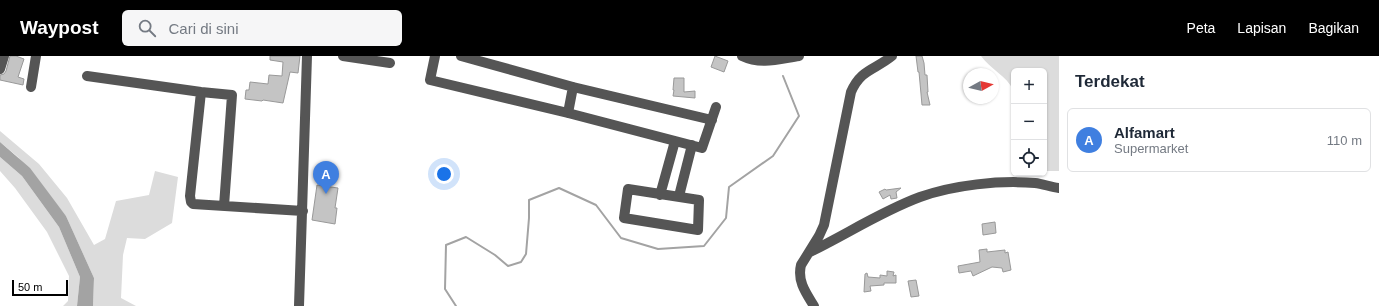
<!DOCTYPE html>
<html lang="id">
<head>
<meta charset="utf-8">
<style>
  :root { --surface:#fff; --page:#f6f6f7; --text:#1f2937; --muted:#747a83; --line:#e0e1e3; --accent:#000 }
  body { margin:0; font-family:Helvetica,sans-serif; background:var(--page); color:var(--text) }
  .controls { position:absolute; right:12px; top:12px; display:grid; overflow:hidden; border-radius:6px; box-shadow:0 1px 3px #0004 }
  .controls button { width:36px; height:36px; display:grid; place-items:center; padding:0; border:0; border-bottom:1px solid var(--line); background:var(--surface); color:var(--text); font:20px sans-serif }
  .compass { position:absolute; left:963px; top:12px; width:36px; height:36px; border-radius:50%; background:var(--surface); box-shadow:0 1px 3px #0004; rotate:82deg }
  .scale { position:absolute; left:12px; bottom:10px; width:56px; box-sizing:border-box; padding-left:4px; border:2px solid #000; border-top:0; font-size:11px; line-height:14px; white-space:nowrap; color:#000; -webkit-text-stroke:3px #fff; paint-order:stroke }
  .you { position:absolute; left:444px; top:118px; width:14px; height:14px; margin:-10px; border:3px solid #fff; border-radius:50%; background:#1a73e8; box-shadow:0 0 0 6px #1a73e833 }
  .badge { display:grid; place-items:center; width:26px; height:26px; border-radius:50%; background:var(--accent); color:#fff; font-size:13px; font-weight:700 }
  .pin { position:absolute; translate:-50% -33px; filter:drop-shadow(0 1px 2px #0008) }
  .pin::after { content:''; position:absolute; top:21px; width:14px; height:12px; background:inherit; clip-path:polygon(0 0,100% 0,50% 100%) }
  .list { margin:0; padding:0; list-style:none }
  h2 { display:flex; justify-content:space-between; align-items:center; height:52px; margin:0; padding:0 16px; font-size:17px }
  h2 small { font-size:13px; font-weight:400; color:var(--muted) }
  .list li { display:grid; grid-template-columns:26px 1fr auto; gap:12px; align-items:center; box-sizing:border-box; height:64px; margin:0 8px 8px; padding:0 8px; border:1px solid var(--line); border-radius:6px }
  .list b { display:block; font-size:15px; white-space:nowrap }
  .list p { margin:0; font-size:13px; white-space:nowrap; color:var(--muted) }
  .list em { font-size:13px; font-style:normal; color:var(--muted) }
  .icon { flex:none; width:22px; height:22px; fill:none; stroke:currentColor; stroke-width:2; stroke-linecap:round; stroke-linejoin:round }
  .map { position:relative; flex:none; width:1059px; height:250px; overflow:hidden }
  header { display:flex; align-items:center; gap:24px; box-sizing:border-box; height:56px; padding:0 20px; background:var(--accent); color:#fff }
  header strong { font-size:19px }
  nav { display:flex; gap:22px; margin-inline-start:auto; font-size:14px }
  .search { width:280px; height:36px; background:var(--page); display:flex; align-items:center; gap:10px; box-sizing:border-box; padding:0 14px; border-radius:6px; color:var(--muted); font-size:15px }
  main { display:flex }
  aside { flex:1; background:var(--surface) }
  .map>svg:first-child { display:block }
  .green { fill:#dcdcdc }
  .water { fill:#a3a3a3 }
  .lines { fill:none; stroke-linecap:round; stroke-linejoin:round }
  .stream { stroke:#a3a3a3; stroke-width:2 }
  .building { fill:#c4c4c4; stroke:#999 }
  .minor { stroke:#555; stroke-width:10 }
</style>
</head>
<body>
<header>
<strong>Waypost</strong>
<div class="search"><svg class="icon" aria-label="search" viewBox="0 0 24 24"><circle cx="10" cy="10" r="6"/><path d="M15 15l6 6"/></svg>Cari di sini</div>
<nav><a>Peta</a><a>Lapisan</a><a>Bagikan</a></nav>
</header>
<main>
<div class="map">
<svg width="1059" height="250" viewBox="0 0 1059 250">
  <rect width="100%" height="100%" fill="#fff"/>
  <path class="green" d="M981 0H1059V115H1044V15H1014V63C1014 55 1015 40 1013 34 1007 20 990 13 981 0Z
    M0 75 39 108 67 142 94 189 105 183 116 145 149 139 155 115 178 121 172 167 145 183 127 182 123 199 121 242 136 250H93L94 222 66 160 18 101 0 86Z
    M0 101 22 120 59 171 80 221 77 250H63L68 245 69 220 47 176 15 132 0 115Z"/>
  <path class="water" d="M0 86 30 112 66 160 94 222 93 250H77L80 221 59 171 22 120 0 101Z"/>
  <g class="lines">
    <path class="stream" d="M456 250 445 233 446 189 466 181 495 199 508 210 521 206 526 198 529 162V144L559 132 596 149 621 182 658 193 704 190 726 162 729 131 773 100 799 60 783 20"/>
  </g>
  <path class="building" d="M10 0H16L24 3 18 21 24 23 23 29 0 24V19L4 18 6 15Z
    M270 0H300L298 17 290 16 283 47 263 44 262 45 245 43 246 34H249L250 26 268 28 269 19 282 20 283 6 270 4Z
    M715 0 728 5 724 16 711 11Z
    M916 0H922L924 7 925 19H927L928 36H927L930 49H922L919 16H918Z
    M674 22H684V36L695 35V42L673 40 674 34H673Z
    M317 129 338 132 335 152H337L335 168 312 164Z
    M901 132 896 136 897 142 891 143 890 139 883 143 879 136 885 133 886 134Z
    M995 166 996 177 983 179 982 168Z
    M987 193V196L1005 194V197L1008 196 1011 214 1003 216 1002 212 992 211 973 220 971 215 959 217 958 210 980 206 979 194Z
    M887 215 894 216 893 220 896 219V227H884V229L870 230 871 235 864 236 865 218 867 217 868 221 880 222V219L887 220Z
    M916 224 919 240 911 241 908 225Z"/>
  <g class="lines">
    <path class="minor" d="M343 0 390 7
      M435 0 430 24 568 57 702 92 716 51
      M461 0 573 31 712 64
      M742 0C761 9 779 3 799 0
      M0 13 4 0
      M87 20 201 36 232 39 224 150
      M31 31 36 0
      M201 36 190 140 191 146 193 148 303 155
      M568 57 573 31
      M628 133 699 144 698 174 624 162Z
      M660 139 675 85
      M679 140 692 89
      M810 196C847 178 882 155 920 141 954 129 999 124 1035 127 1043 128 1051 131 1059 132
      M299 250 307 0
      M814 250C806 237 797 225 801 209L819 180 824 169 851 36C861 13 875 14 892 0"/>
  </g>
</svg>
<div class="controls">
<button>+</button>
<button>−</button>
<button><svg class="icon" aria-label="locate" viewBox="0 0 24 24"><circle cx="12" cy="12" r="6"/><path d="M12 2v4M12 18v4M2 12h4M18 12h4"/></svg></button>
</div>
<svg class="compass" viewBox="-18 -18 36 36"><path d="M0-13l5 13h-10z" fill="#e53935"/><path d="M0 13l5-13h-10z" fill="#747a83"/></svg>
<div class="scale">50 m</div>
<div class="you"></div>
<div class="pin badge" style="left:326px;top:138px;background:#3f7fe0">A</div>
</div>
<aside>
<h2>Terdekat<small></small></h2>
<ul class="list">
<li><span class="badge" style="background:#3f7fe0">A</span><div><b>Alfamart</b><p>Supermarket</p></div><em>110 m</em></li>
</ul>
</aside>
</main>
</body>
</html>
